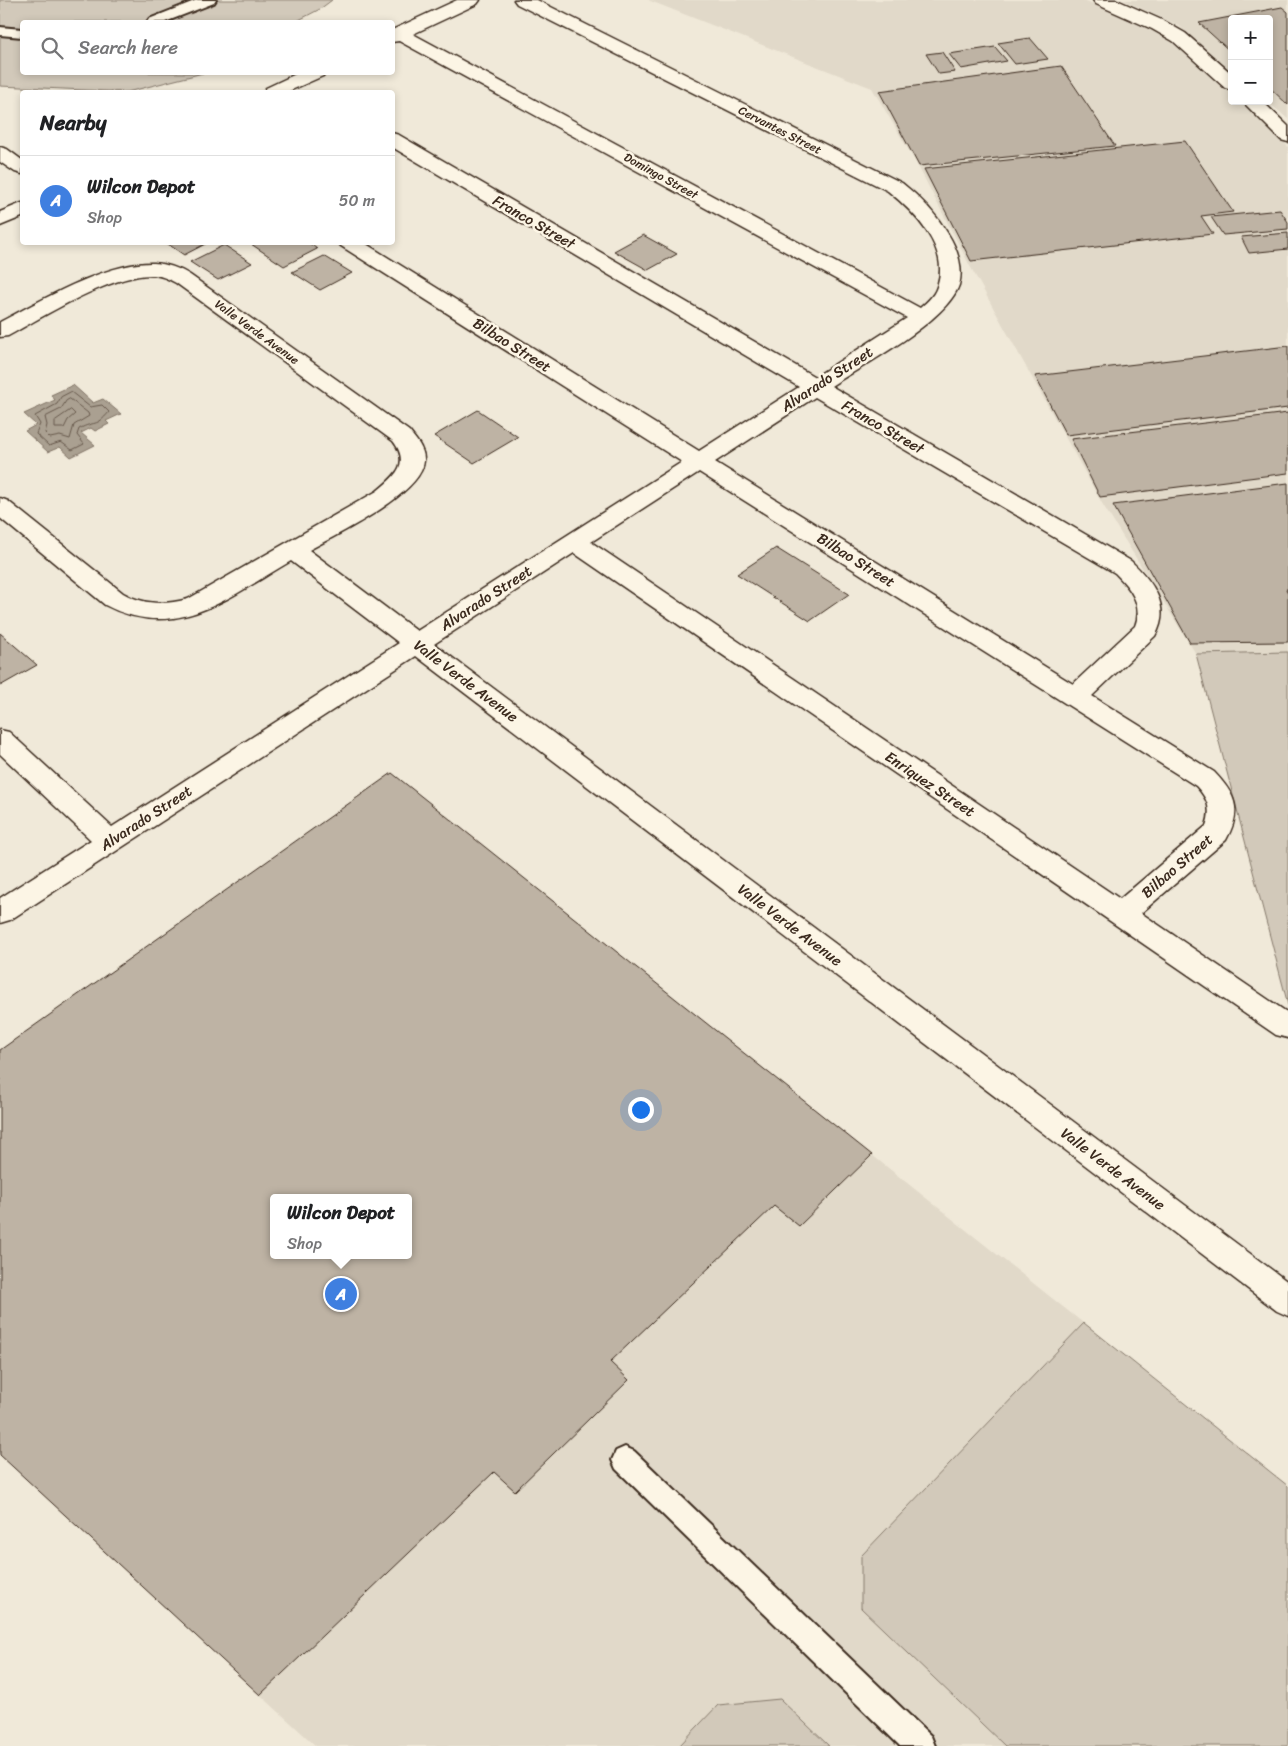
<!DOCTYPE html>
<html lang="en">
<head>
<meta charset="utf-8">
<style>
  :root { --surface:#fff; --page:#f6f6f6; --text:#202124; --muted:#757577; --line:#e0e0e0; --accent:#2563eb }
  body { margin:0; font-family:Sriracha,sans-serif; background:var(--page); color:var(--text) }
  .controls { position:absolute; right:15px; top:15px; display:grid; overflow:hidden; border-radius:5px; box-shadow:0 2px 8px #0003 }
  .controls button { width:45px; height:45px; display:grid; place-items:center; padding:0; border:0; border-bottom:1px solid var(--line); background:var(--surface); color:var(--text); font:25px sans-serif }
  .you { position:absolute; left:640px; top:1109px; width:18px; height:18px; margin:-12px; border:4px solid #fff; border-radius:50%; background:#1a73e8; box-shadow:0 0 0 8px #1a73e833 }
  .badge { display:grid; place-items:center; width:32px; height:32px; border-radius:50%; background:var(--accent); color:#fff; font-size:16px; font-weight:700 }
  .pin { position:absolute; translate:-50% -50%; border:2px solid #fff; box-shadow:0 1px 5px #0006 }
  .popup { position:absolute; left:270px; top:1194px; width:142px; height:65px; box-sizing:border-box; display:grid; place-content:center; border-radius:5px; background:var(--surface); filter:drop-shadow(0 1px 4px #0005); font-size:16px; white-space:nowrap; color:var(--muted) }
  .popup b { font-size:19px; color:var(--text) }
  .popup::after { content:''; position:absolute; left:50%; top:100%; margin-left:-10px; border:10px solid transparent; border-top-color:var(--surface) }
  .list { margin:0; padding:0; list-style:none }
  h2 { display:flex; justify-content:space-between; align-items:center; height:65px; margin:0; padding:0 20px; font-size:21px }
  h2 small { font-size:16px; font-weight:400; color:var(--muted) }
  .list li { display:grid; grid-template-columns:32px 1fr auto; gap:15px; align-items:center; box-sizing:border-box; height:90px; padding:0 20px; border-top:1px solid var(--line) }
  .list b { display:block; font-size:19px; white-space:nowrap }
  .list p { margin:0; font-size:16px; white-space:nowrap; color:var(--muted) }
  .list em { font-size:16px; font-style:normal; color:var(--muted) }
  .icon { flex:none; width:28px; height:28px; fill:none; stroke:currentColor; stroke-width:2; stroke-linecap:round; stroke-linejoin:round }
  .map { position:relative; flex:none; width:1288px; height:1746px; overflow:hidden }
  .search { position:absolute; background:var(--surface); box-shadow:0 2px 8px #0003; left:20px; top:20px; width:375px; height:55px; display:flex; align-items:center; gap:12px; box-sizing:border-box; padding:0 18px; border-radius:5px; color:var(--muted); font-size:19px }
  .panel { position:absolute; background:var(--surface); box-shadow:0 2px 8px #0003; left:20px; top:90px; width:375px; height:155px; border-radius:5px }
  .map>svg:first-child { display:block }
  .built { fill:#e1d9c9; fill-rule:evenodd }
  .green { fill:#d2c9ba; stroke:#867a6c }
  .water { fill:#aaa091; stroke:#7e7163 }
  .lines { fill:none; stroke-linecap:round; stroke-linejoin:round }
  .shore { stroke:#67594c; stroke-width:1 }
  .building { fill:#beb3a4; stroke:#3b2a1e; fill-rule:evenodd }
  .service-casing { stroke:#3b2a1e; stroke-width:4 }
  .minor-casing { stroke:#3b2a1e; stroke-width:3 }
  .service { fill:#fcf5e5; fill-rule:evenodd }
  .minor { fill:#fcf5e5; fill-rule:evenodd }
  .labels { text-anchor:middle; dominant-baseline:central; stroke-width:5; stroke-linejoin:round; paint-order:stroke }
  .far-street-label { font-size:12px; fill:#3b2a1e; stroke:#fcf5e5 }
  .street-label { font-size:15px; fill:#3b2a1e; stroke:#fcf5e5 }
</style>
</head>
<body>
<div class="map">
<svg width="1288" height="1746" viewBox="0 0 1288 1746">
  <rect width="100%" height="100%" fill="#f0e9d9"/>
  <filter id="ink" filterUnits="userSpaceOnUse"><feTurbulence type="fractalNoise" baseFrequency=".02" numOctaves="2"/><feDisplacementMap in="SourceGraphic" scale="10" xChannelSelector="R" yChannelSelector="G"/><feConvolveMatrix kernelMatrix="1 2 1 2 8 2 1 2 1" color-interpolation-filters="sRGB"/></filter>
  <g filter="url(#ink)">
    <path class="built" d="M648 0H1084L1182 43 1232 90V101H1243L1276 131 1288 147V652L1196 654 1103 505 970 266 918 166 872 88Z
      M1123 0H1288V119L1267 101H1269V19H1232V71L1179 26Z
      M392 773 1288 1486V1746H316L0 1455V1050ZM274 1198H408V1255H274Z"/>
    <path class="green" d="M0 0H332L320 9 295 22H22V72L203 73 127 92 0 86Z
      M1288 652V1005L1196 654Z
      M1084 1323 1288 1486V1746H1005L861 1608V1556Z
      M780 1699 829 1746H679L718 1705Z"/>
    <path class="water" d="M73 385 93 403 103 399 121 414 106 421 109 424 95 431 91 428 81 433 95 445 71 457 60 447 48 452 25 431 36 425 24 414 55 400 51 395Z"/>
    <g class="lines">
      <path class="shore" d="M71 392 90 407 102 405 109 412C96 428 95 420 79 429L77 435 84 444 72 450 61 442 49 446 36 434 40 424 35 416 57 404 61 397Z
        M70 399 88 413 89 416 74 425 70 439 60 436 50 438 45 433 47 425 45 417 61 409 66 401Z
        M71 410 75 414 68 420 64 428H55V421Z"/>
    </g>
    <path class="building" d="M1282 7 1288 12V105L1269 87V19H1232V53L1199 23Z
      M1030 38 1048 59 1015 64 998 43Z
      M995 47 1007 61 961 69 949 54Z
      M942 52 955 72 939 74 926 54Z
      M1061 66 1115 146 919 166 879 91Z
      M1185 141 1233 212 1201 216 1213 234 971 261 924 169Z
      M1280 210 1288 222V229L1223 235 1211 217Z
      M1288 233V249L1249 253 1241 237Z
      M643 235 677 254 648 270 614 251Z
      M165 242H209L184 255Z
      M248 242H308L317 249 284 266Z
      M224 245 252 263 218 280 190 262Z
      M324 256 352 273 320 290 292 272Z
      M1288 346V408L1066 435 1035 376Z
      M478 410 518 437 474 463 434 436Z
      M1288 413V473L1100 497 1071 439Z
      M1288 483V589H1286L1288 593V642L1190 643 1113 505Z
      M776 548 849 594 810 621 737 574Z
      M0 633 37 665 0 686Z
      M392 773 872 1155 799 1226 774 1206 610 1362 629 1380 515 1491 494 1472 260 1695 0 1455V1050ZM274 1198H408V1255H274Z"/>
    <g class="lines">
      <defs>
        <path id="service" d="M197 0H216L214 3 165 22H147L149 19Z
          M0 27 22 29V37L0 35Z
          M625 1447 634 1451 931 1736 935 1746H900L616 1469 612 1460 616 1451Z"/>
        <path id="minor" d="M457 0H480L477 4 413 34 920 308C928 301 936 294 938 283 949 247 913 211 888 191L517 4 514 0H537L902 183C920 197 936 214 948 234 957 248 964 268 959 285 947 321 864 365 831 386L1131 561C1153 582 1172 607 1155 636L1092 696 1214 772C1237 796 1242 811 1226 840L1141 913 1288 1013V1038L1276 1035 574 553 434 644 1288 1282V1316L1277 1311 416 656 10 920 0 923V898L91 840 0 754V730L9 732 112 827 399 643 291 561C230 596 177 643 105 605L0 518V498L8 501 123 593C144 605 164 605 188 599L377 491C395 476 411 464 393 441L176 283C169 279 162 276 154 275 113 273 44 316 8 336L0 337V322C40 301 108 261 154 263 167 264 179 268 190 275L409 431C416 440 425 449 424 461 422 494 336 535 309 550L417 631 682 462 341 246 338 242H363L699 451 799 387 392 147V133L399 135 815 377 907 318 399 41 392 42V30ZM815 397 1115 573C1129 587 1144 604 1135 626L1073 684 715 462ZM699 472 1196 786C1208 799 1212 809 1206 826L1120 899 591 542Z
          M1093 0H1117L1164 21 1185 33 1232 74V90L1225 88 1173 41 1152 29 1096 4Z
          M300 72H325L323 76 287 92H264L266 88Z
          M1242 101H1262L1288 126V142L1281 140Z
          M0 147 7 149 22 160V174L15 172 0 162Z
          M22 203V217L0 226V212Z"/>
      </defs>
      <use href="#service" class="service-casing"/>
      <use href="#minor" class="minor-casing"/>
      <use href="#service" class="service"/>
      <use href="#minor" class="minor"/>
    </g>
  </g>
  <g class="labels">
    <g class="far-street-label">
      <text transform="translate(780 130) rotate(27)">Cervantes Street</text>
      <text transform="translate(661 176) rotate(29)">Domingo Street</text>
      <text transform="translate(257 332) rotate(36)">Valle Verde Avenue</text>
    </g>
    <g class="street-label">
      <text transform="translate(534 222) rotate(30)">Franco Street</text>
      <text transform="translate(512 345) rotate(32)">Bilbao Street</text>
      <text transform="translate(827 379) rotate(-33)">Alvarado Street</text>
      <text transform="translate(883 427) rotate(30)">Franco Street</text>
      <text transform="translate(856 560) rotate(32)">Bilbao Street</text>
      <text transform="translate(486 598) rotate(-33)">Alvarado Street</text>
      <text transform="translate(466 681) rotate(37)">Valle Verde Avenue</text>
      <text transform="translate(930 784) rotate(34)">Enriquez Street</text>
      <text transform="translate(146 818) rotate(-33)">Alvarado Street</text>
      <text transform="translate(1177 866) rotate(-41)">Bilbao Street</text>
      <text transform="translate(790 925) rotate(37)">Valle Verde Avenue</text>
      <text transform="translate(1113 1169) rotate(37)">Valle Verde Avenue</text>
    </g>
  </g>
</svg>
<div class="controls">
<button>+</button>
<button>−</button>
</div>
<div class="you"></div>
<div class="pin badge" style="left:341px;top:1294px;background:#3f7fe0">A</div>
<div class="popup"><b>Wilcon Depot</b>Shop</div>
<div class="search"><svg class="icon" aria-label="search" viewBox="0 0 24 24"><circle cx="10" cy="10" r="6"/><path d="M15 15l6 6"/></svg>Search here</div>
<section class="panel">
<h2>Nearby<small></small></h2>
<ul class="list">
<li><span class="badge" style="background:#3f7fe0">A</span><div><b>Wilcon Depot</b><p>Shop</p></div><em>50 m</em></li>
</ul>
</section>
</div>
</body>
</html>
